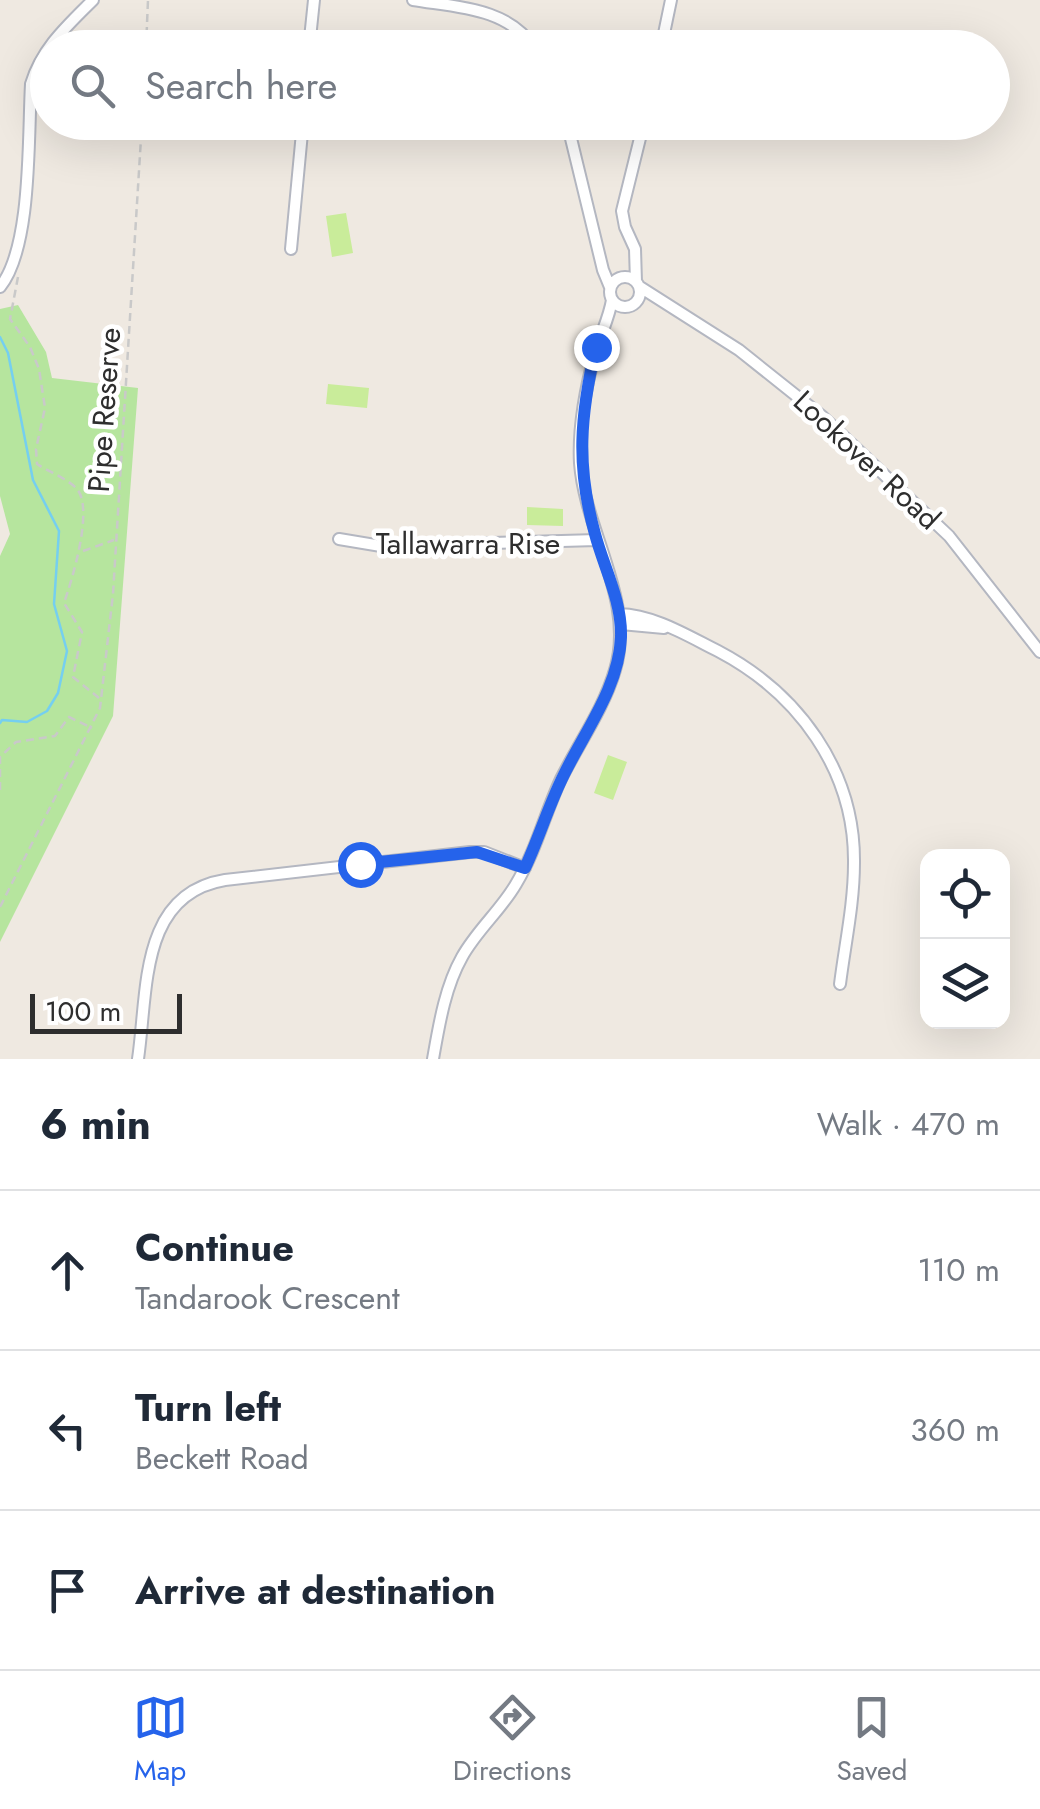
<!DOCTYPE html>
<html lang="en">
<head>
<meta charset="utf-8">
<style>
  :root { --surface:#fff; --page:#f2f2f3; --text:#1f2937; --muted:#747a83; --line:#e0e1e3; --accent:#2563eb }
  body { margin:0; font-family:Jost,sans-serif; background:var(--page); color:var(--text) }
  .controls { position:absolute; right:30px; bottom:30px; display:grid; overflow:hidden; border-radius:20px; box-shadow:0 10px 40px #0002 }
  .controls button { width:90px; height:90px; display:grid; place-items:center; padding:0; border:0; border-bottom:2px solid var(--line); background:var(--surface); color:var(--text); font:50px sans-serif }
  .scale { position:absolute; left:30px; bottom:25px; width:152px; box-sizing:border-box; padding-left:10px; border:5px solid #2e2e2e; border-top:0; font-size:28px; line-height:35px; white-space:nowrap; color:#2e2e2e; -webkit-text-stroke:8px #fff; paint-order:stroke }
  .stop { position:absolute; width:30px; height:30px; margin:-22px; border:8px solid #2563eb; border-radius:50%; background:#fff }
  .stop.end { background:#2563eb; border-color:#fff; box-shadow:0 2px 10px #0008 }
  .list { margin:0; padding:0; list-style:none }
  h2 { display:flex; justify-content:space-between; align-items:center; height:130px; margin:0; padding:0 40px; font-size:42px }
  h2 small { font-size:32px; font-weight:400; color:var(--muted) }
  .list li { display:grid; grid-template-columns:65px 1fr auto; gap:30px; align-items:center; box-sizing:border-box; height:160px; padding:0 40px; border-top:2px solid var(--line) }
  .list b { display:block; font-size:38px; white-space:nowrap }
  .list p { margin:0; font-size:32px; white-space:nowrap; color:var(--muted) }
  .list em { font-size:32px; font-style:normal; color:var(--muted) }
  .icon { flex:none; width:55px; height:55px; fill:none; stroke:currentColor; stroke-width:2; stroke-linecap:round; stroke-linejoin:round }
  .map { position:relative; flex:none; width:1040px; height:1059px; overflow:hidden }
  .search { position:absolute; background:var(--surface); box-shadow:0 10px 40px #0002; left:30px; right:30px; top:30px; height:110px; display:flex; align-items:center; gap:25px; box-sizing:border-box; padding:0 35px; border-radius:55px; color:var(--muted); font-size:38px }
  .sheet { height:610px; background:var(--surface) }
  nav { display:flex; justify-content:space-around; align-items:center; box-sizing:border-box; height:140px; border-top:2px solid var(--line); background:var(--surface); font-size:28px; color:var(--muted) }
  nav a { display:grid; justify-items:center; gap:5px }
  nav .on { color:var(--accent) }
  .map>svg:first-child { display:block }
  .green { fill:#b6e59e }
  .pitch { fill:#c9ec9a }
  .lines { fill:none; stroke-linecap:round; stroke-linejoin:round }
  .stream { stroke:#75cff0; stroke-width:2.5 }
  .minor-casing { stroke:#b4b7c1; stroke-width:14 }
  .path { stroke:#c9c9c9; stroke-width:2.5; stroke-dasharray:8 5; stroke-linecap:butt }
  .minor { stroke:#fff; stroke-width:10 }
  .route { stroke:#2563eb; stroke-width:12 }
  .labels { text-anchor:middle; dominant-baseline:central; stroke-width:9; stroke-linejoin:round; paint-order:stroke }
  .street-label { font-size:30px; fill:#2e2e2e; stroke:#fff }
</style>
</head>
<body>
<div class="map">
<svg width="1040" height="1059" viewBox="0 0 1040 1059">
  <rect width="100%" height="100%" fill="#efe9e1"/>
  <path class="green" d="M18 305 46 352 52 378 138 388 113 716 0 942V556L10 534 0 496V309Z"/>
  <path class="pitch" d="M346 213 353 253 332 257 326 216Z
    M328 384 369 388 367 408 326 404Z
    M527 507 563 509V526L527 525Z
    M608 755 627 762 613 800 594 793Z"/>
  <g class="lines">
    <path class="stream" d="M0 337 8 353 33 480 59 531 54 604 67 651 58 693 47 711 27 722 2 720 0 723"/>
    <defs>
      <path id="minor" d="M413 0C455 7 508 7 534 48
        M309 48 314 0
        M661 48 671 0
        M567 122 603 270 610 287
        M291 249 303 122
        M610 292a15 15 0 1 1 30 0a15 15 0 1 1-30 0Z
        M636 282 635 249 625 227 622 211 644 122
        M0 287C32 248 28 137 31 84 42 48 67 26 93 0
        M640 287 739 350 823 417 949 536 1040 652
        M339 539 381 546 597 540
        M619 614C654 615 686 635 718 651 798 693 855 770 854 863 854 904 845 944 840 984
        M621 624 664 628
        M138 1059C148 991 139 894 225 880L470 852H484L525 868
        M433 1059C439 1025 445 987 462 957 477 930 501 910 516 884 536 851 545 813 561 779 579 743 604 708 615 670 636 601 585 532 580 463 578 428 586 384 596 351 601 333 609 318 612 300"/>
    </defs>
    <use href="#minor" class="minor-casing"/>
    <path class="path" d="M146 48 148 0
      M18 277 10 319 30 347 39 369 45 408 36 449 37 464C49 472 68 479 77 489 94 509 72 580 64 603L82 632 73 677 99 698
      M83 551 114 540
      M0 790V757L16 742 55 736 69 717 92 728
      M0 907 100 708 113 594 142 122"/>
    <use href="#minor" class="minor"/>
  </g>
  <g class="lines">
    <path class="route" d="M360 864 477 852 525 868C538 840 547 811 560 783 581 736 619 690 621 637 622 601 604 568 595 534 576 466 580 416 596 347"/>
  </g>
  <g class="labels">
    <g class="street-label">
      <text transform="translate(104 410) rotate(-86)">Pipe Reserve</text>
      <text transform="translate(867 460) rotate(43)">Lookover Road</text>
      <text x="468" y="543">Tallawarra Rise</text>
    </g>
  </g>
</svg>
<div class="controls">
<button><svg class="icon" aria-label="locate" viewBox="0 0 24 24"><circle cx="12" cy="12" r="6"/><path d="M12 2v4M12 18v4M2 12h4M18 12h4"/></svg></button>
<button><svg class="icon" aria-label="layers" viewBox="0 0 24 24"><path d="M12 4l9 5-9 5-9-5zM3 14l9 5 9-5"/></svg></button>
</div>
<div class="scale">100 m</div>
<div class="stop" style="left:360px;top:864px"></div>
<div class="stop end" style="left:596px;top:347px"></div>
<div class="search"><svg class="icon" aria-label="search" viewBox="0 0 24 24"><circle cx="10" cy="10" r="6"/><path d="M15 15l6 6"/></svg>Search here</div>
</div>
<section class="sheet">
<h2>6 min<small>Walk · 470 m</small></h2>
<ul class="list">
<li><svg class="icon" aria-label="ahead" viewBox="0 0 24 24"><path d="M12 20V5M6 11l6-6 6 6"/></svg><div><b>Continue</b><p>Tandarook Crescent</p></div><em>110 m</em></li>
<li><svg class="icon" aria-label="left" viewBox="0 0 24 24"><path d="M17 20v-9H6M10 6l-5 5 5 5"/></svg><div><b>Turn left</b><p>Beckett Road</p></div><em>360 m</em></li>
<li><svg class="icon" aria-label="arrive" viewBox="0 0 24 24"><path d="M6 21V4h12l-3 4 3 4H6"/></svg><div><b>Arrive at destination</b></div></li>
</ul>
</section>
<nav>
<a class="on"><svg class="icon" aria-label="map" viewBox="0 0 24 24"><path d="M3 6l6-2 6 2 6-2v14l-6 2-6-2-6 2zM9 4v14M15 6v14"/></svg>Map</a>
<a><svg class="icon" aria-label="directions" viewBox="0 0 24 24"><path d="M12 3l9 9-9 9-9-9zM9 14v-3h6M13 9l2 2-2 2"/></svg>Directions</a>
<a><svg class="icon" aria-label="saved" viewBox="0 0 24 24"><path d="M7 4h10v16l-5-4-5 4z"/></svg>Saved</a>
</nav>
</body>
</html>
